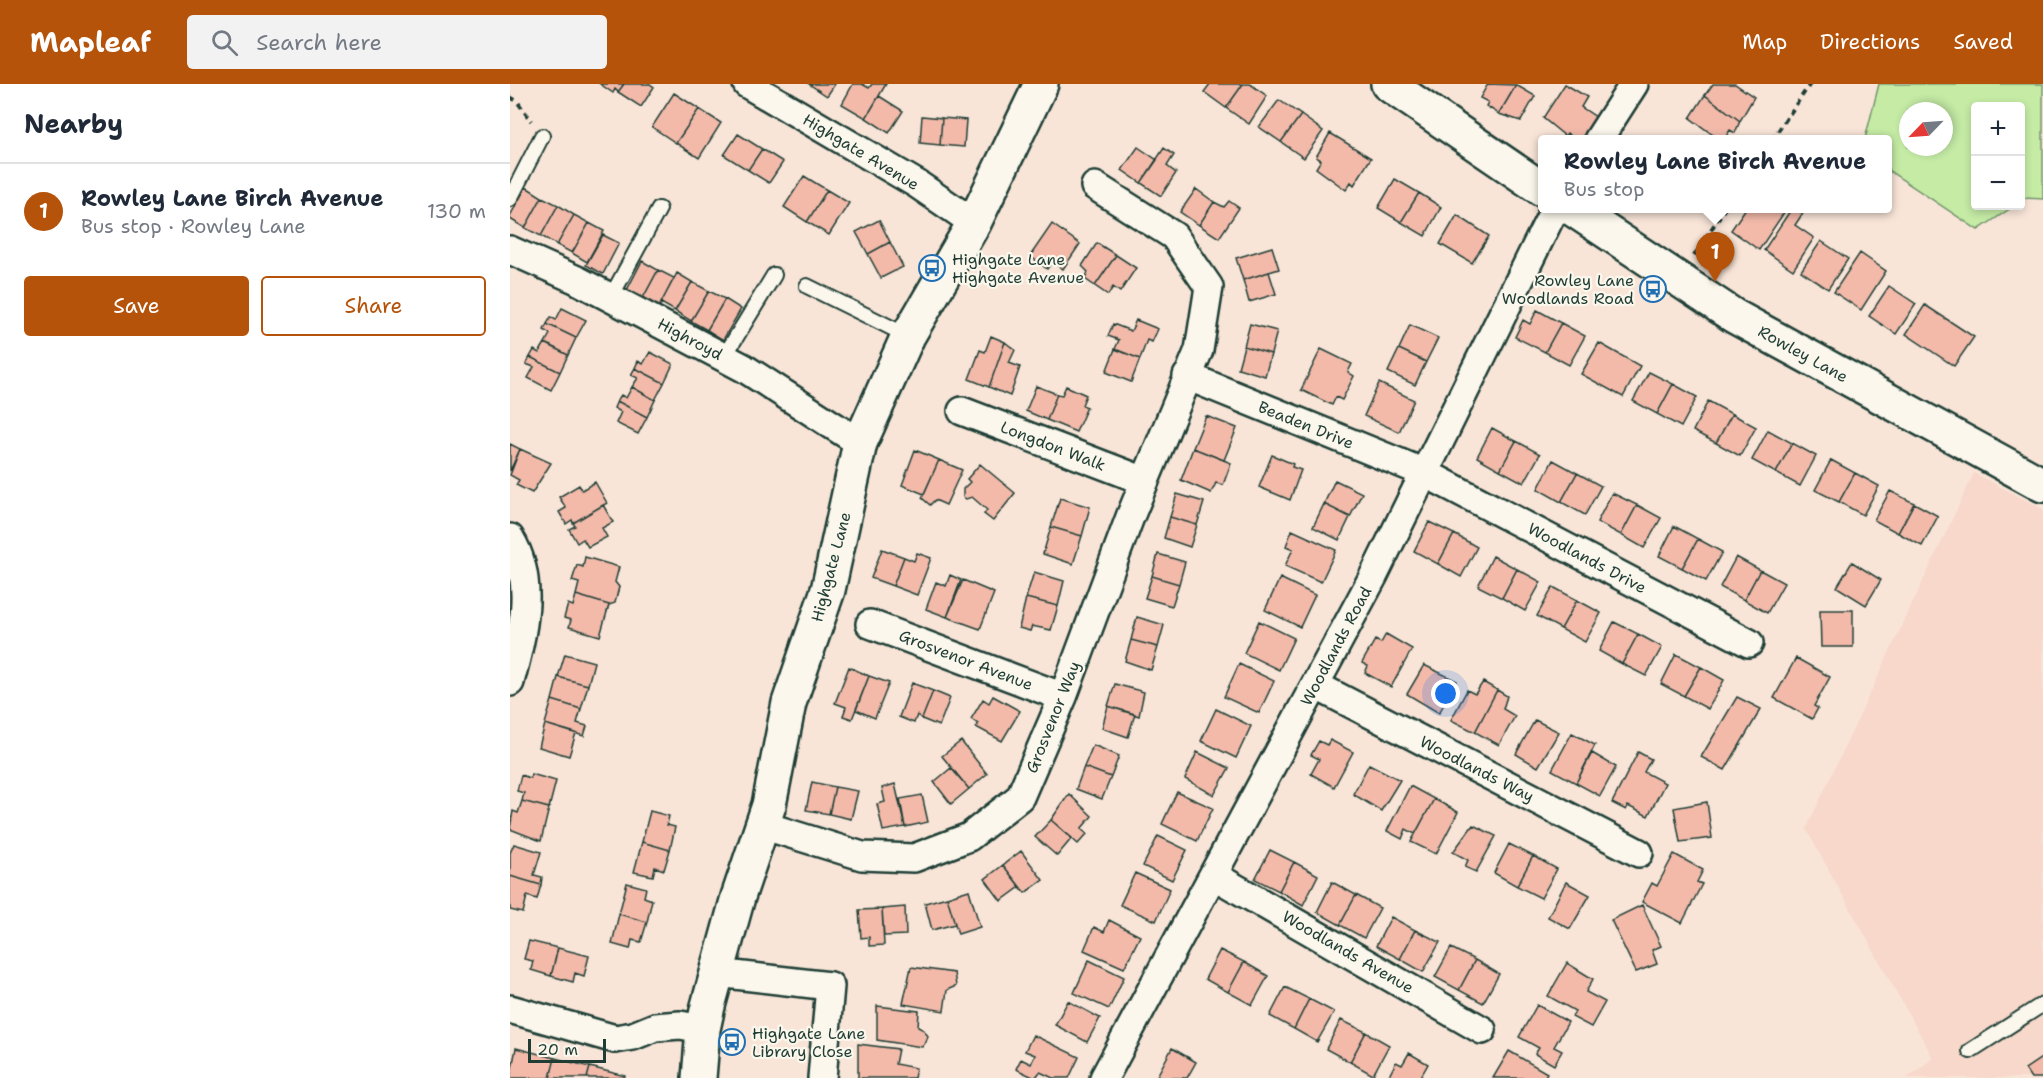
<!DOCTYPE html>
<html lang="en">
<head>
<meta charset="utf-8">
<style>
  :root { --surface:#fff; --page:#f2f2f3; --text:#1f2937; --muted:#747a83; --line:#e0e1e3; --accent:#b45309 }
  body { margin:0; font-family:"Shantell Sans",sans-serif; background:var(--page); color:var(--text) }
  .controls { position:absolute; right:18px; top:18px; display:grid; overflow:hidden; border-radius:6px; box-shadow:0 3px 9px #0003 }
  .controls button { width:54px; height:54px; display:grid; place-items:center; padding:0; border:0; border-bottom:2px solid var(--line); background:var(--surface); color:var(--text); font:30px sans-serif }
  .compass { position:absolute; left:1389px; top:18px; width:54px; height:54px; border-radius:50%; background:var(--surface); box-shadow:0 3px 9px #0003; rotate:245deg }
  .scale { position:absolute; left:18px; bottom:15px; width:78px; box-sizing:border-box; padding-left:6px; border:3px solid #1f3d34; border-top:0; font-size:16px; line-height:21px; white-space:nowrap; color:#1f3d34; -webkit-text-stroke:4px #fbf7ec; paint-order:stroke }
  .you { position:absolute; left:936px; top:610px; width:21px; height:21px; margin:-15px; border:4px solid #fff; border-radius:50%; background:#1a73e8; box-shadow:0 0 0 9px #1a73e833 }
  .badge { display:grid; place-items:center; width:39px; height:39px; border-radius:50%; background:var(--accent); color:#fff; font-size:20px; font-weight:700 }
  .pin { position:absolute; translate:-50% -50px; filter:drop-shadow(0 2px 3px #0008) }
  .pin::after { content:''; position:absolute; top:32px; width:21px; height:18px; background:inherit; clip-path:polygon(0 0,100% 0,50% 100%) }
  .popup { position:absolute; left:1028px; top:51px; width:354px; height:78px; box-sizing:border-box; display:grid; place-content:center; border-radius:6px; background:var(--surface); filter:drop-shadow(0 2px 4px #0005); font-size:20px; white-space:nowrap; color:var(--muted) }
  .popup b { font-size:22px; color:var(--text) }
  .popup::after { content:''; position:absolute; left:50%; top:100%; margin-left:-12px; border:12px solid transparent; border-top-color:var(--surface) }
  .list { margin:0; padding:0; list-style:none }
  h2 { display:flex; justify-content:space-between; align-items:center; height:78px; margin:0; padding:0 24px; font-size:26px }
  h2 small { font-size:20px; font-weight:400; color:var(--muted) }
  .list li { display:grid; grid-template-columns:39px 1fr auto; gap:18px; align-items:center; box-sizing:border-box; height:96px; padding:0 24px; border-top:2px solid var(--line) }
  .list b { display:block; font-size:22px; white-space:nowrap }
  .list p { margin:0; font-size:20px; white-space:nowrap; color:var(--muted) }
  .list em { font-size:20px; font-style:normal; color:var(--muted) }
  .actions { display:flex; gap:12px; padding:18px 24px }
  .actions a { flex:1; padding:14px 0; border:2px solid var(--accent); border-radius:6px; text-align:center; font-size:21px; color:var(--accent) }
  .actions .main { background:var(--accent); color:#fff }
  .icon { flex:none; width:33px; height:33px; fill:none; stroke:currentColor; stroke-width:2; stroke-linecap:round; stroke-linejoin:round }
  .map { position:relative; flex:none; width:1533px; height:994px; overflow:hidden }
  header { display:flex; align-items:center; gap:36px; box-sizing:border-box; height:84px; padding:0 30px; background:var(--accent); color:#fff }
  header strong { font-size:28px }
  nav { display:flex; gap:33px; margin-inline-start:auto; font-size:21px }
  .search { width:420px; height:54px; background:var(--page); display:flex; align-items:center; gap:15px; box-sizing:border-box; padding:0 21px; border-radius:6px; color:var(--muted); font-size:22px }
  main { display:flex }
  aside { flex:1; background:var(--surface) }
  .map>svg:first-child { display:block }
  .built { fill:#f7d8ca }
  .green { fill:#c5eba5; stroke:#72946c; stroke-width:1.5; fill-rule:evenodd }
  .building { fill:#f3baaa; stroke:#1f3d34; stroke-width:1.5 }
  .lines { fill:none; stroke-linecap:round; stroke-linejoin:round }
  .service-casing { stroke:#1f3d34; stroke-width:18 }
  .minor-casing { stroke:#1f3d34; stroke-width:32 }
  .tertiary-casing { stroke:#1f3d34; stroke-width:38 }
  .secondary-casing { stroke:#1f3d34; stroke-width:38 }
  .path { stroke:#1f3d34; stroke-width:4; stroke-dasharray:6 4.5; stroke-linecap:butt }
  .service { stroke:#fbf7ec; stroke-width:14 }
  .minor { stroke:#fbf7ec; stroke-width:27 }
  .tertiary { stroke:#fbf7ec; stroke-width:33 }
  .secondary { stroke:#fbf7ec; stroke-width:33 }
  .labels { text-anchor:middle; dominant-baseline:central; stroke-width:4.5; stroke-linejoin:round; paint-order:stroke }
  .street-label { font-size:16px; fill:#1f3d34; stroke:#fbf7ec }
  .poi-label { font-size:16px; fill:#1f3d34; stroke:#fbf7ec; text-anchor:start }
</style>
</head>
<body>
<header>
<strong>Mapleaf</strong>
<div class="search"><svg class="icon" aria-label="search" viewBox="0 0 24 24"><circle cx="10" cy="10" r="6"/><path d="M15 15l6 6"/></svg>Search here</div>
<nav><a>Map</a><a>Directions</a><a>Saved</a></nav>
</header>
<main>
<aside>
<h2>Nearby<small></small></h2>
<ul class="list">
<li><span class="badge">1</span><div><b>Rowley Lane Birch Avenue</b><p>Bus stop · Rowley Lane</p></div><em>130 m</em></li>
</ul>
<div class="actions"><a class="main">Save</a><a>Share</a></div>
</aside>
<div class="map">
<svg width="1533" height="994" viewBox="0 0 1533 994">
  <rect width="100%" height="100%" fill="#f9e5d8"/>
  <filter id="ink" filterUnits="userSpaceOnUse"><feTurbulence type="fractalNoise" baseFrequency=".0167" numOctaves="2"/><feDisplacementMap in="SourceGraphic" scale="12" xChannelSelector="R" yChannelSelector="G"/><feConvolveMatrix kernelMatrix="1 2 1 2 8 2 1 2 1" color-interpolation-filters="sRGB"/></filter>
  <g filter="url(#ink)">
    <path class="built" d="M1464 389 1533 425V994H1397L1423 974 1296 745Z"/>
    <path class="green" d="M1369 0H1533V115L1515 114 1511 117 1510 22H1466V122H1504L1468 146 1378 86V56L1355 55ZM1398 27H1434V63H1398Z"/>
    <path class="building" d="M90 0H114L108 8 105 5 103 9Z
      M114 0H140L144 3 131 23 108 8Z
      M299 0H325L317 12Z
      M343 0H352L359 4 362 0H376L356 34 332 20Z
      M700 0H733L716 24 694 8Z
      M733 0H740L757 12 739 40 716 24Z
      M978 0 1006 1 989 30 976 22 978 18 970 14Z
      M1055 0 1077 13 1071 23 1086 33 1072 56H1066L1057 49 1055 52 1033 34Z
      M1203 0H1225L1244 13 1230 37 1195 11Z
      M1006 1 1025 12 1011 37 989 30Z
      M164 9 189 25 166 59 142 43Z
      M1195 11 1230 37 1225 49 1220 46 1214 56H1210L1180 34Z
      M369 12 393 27 379 49 356 34Z
      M769 16 791 31 771 58 749 43Z
      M189 25 211 39 189 74 166 59Z
      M791 31 813 47 794 74 771 58Z
      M412 32 432 34 430 61 410 59Z
      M432 34 456 36 454 63 430 61Z
      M820 49 861 74 844 101 841 98 836 106 806 84 811 76 806 73Z
      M228 50 252 65 238 86 214 71Z
      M628 63 647 76 631 99 612 86Z
      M654 64 664 71 657 82 666 89 651 112 631 99Z
      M252 65 273 78 259 99 238 86Z
      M294 92 317 106 297 138 274 123Z
      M885 95 909 109 891 138 868 124Z
      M16 103 32 113 15 144 0 135V132Z
      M686 105 704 118 689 141 670 128Z
      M317 106 339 119 319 151 297 138Z
      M909 109 931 123 915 152 891 138Z
      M32 113 48 121 31 152 15 144Z
      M719 117 729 124 709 154 689 141 704 118 714 123Z
      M48 121 64 131 47 161 31 152Z
      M1236 124H1277L1249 166 1221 146Z
      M1282 124 1293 129 1285 141 1304 154 1283 186 1254 166Z
      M64 131 79 139 62 169 47 161Z
      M947 131 979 152 962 179 930 160Z
      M369 136 380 158 358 170 346 148Z
      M79 139 94 147 77 178 62 169Z
      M542 140 570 160 553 185 542 178 537 185 520 172Z
      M93 151 109 159 93 190 76 181Z
      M1311 157 1338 175 1318 205 1291 187Z
      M380 158 393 183 371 194 358 170Z
      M587 159 606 171 585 202 575 195 578 188 572 182Z
      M762 163 769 185 733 196 726 174Z
      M1350 169 1376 187 1351 226 1324 208Z
      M606 171 626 184 610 208 603 203 598 211 585 202Z
      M132 177 148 186 133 214 117 206Z
      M148 186 164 194 149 223 133 214Z
      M759 188 766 210 739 218 733 196Z
      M167 189 182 198 165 227 151 219Z
      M182 198 199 207 181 237 165 227Z
      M1379 202 1406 220 1386 250 1359 232Z
      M199 207 215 215 197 246 181 237Z
      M215 215 231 225 213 256 197 246Z
      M1415 221 1464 253 1444 282 1396 250Z
      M52 224 76 236 66 254 37 240 41 233 46 236Z
      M1027 226 1051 239 1035 268 1005 253 1013 236 1020 240Z
      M626 236 648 245 642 258 637 256 630 275 605 265 609 256 598 252 603 240 621 247Z
      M1051 239 1075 252 1059 281 1035 268Z
      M37 240 66 254 58 271 35 259 40 250 34 246Z
      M740 240 767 247 761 270 734 262Z
      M900 241 928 254 916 278 889 265Z
      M481 252 495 258 479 303 459 295 470 266 475 268Z
      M495 258 505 266 499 279 510 283 500 312 479 303Z
      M35 259 58 271 50 288 20 273 24 266 29 269Z
      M1089 259 1130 282 1113 313 1071 290Z
      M734 262 761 270 755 292 728 284Z
      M605 265 630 275 621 298 596 288Z
      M811 265 842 280 838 288 844 292 832 316 826 313 822 321 791 306Z
      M889 265 916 278 905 301 878 288Z
      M140 268 163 280 154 299 125 284 128 277 133 280Z
      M20 273 50 288 41 306 18 294 24 283 16 280Z
      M125 284 154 299 145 316 122 303 128 294 121 291Z
      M1139 288 1163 300 1147 330 1123 317Z
      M869 299 904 316 889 348 854 332Z
      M1163 300 1187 313 1171 343 1147 330Z
      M526 302 547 310 537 336 516 327Z
      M556 302 576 311 572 321 577 323 566 348 537 336 547 310 552 311Z
      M122 303 145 316 137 333 107 317 111 311 116 314Z
      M107 317 137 333 128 350 106 339 111 328 104 324Z
      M1198 317 1222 330 1206 359 1183 347Z
      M1222 330 1246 343 1230 372 1206 359Z
      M696 332 727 344 714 376 683 364Z
      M982 344 1006 357 990 386 967 373Z
      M1258 346 1282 359 1266 389 1242 376Z
      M1006 357 1030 370 1014 399 990 386Z
      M1282 359 1306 372 1290 402 1266 389Z
      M0 360 10 365 0 387Z
      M683 364 721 379 713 401 706 399 701 409 671 396Z
      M10 365 41 379 22 409 6 401 9 396 0 391Z
      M405 366 429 376 414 410 392 401Z
      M762 371 783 380 782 383 791 386 780 416 749 403Z
      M429 376 452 386 436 421 425 416 420 421 412 414Z
      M1043 376 1067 389 1051 418 1028 405Z
      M1321 376 1345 389 1329 418 1305 406Z
      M470 380 505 409 483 437 474 430 477 426 462 413 456 415 453 413V405L460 398 457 395Z
      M1067 389 1091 402 1075 431 1051 418Z
      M1345 389 1369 402 1353 431 1329 418Z
      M825 396 852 409 840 433 814 420Z
      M85 398 97 419 63 439 62 436 56 440 49 428 56 424 49 413 69 401 72 406Z
      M1380 407 1404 419 1388 449 1364 436Z
      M1102 409 1127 421 1111 451 1087 438Z
      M667 410 694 418 687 441 660 433Z
      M550 414 580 423 572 452 541 443Z
      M1404 419 1428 432 1412 462 1388 449Z
      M814 420 840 433 829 456 803 443Z
      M93 421 103 438 92 444 97 453 78 463 73 455 67 459 59 445 65 442 63 439Z
      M1127 421 1151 434 1134 464 1111 451Z
      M660 433 687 441 680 463 654 454Z
      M919 438 944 450 928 480 904 467Z
      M1164 442 1188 455 1172 484 1149 472Z
      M541 443 572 452 563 480 533 470Z
      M782 446 826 466 811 498 775 482 783 465 776 462Z
      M944 450 967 463 951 493 928 480Z
      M1188 455 1212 468 1196 497 1172 484Z
      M372 465 394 473 383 502 361 494Z
      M407 469 421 474 407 511 383 502 394 473 404 477Z
      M648 470 675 478 669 500 642 492Z
      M983 472 1007 485 992 514 968 502Z
      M75 473 109 483 105 498 109 503 105 519 99 521 66 511 69 499 62 497 67 481 73 483Z
      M1226 473 1250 486 1234 516 1210 503Z
      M1342 478 1371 496 1356 521 1327 503Z
      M1007 485 1031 498 1015 527 992 514Z
      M1250 486 1274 499 1257 529 1234 516Z
      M524 488 554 497 548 522 516 514Z
      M440 491 451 496 437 533 416 525 426 498 436 502Z
      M642 492 669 500 662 522 635 514Z
      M770 494 805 511 790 543 755 526Z
      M453 496 484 509 470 545 437 533Z
      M1043 503 1067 516 1051 545 1027 532Z
      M66 511 99 521 90 552 59 543 61 536 54 534 58 520 63 522Z
      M516 514 548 522 541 546 522 542 520 547 509 544Z
      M1067 516 1091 529 1075 558 1051 545Z
      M1310 526H1343V563H1311Z
      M627 533 654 541 648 563 621 556Z
      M749 537 784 554 769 586 734 569Z
      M1104 538 1128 550 1112 580 1089 567Z
      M876 550 902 565 881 603 855 589 858 582 852 579 865 556 871 559Z
      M1128 550 1152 563 1136 592 1112 580Z
      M621 556 648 563 641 586 615 577Z
      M55 570 84 578 78 601 48 593Z
      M1166 570 1191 583 1174 612 1151 600Z
      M1286 574 1320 593 1304 622 1308 624 1302 635 1264 614Z
      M729 580 764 597 749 629 714 613Z
      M914 581 947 597 929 629 897 610Z
      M339 583 359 592 342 635 333 632 336 623 325 619Z
      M1191 583 1214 596 1198 625 1174 612Z
      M359 592 379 599 365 634 346 626Z
      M48 593 78 601 71 625 42 616Z
      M973 598 987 606 965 648 941 636 957 606 965 610Z
      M402 599 423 607 412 635 407 631 404 639 389 633Z
      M605 600 634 608 629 632 598 622Z
      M987 606 997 612 993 625 1005 632 989 661 965 648Z
      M423 607 440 614 429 642 412 635Z
      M483 612 510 627 492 657 466 643 468 640 461 635 473 615 479 619Z
      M1227 613 1251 625 1215 686 1191 673Z
      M42 616 71 625 67 639 77 642 74 652 35 640Z
      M598 622 625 630 618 653 592 644Z
      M706 625 741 642 726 674 691 657Z
      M1025 636 1049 648 1028 683 1006 670Z
      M35 640 66 649 59 672 29 663Z
      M1062 649 1085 661 1066 699 1042 686Z
      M820 656 843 668 824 703 801 690 809 675 801 671 809 657 817 661Z
      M451 657 477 690 459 705 432 672Z
      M583 661 609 672 601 693 574 683Z
      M687 668 719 684 704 711 675 695Z
      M1128 668 1141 675 1134 688 1155 699 1138 732 1118 722 1116 726 1102 719Z
      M1082 669 1106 683 1090 712 1066 699Z
      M859 680 890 696 871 727 843 710Z
      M574 683 601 693 592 715 566 705Z
      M441 684 459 705 441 720 424 698Z
      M21 690 46 697 39 724 12 717 14 709 7 707 11 691 20 694Z
      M302 698 325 703 319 730 296 726Z
      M385 700 395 743 373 747 367 720 375 718 372 704Z
      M900 702 924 715 905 750 896 745 892 755 877 747Z
      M325 703 348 707 341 735 319 730Z
      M667 708 703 724 687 757 652 740Z
      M559 710 582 732 571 745 577 750 568 760 541 736Z
      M412 711 418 738 395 743 390 715Z
      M924 715 948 728 926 770 901 758Z
      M12 717 39 724 31 757 0 745 3 727 8 729Z
      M1197 718 1202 754 1170 758 1164 724Z
      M140 727 159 732 157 741 165 743 160 766 132 758Z
      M541 736 562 754 547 772 525 753Z
      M963 741 986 752 966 788 955 783 958 776 943 768Z
      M648 752 677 766 662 796 633 782Z
      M132 758 160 766 154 786 145 783 143 792 124 788Z
      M4 760 31 768 24 791 32 793 31 801 0 792V769Z
      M999 760 1023 772 1007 802 984 789Z
      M760 766 784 778 769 807 745 795Z
      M511 767 533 796 515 809 493 781Z
      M1164 770 1193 786 1187 798 1192 800 1172 839 1132 818 1142 799 1147 802Z
      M1023 772 1047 785 1031 814 1007 802Z
      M784 778 808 791 793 821 769 807Z
      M493 781 510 803 491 817 475 795Z
      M625 789 660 805 646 837 610 821Z
      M0 792 31 801 27 815 17 812 13 829 0 826Z
      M822 798 846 811 830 841 807 828Z
      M1056 798 1080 811 1060 845 1038 833Z
      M117 799 136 804 134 813 142 816 137 838 109 830Z
      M459 806 470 843 448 850 437 813Z
      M846 811 870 824 854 854 830 841Z
      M437 813 445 840 422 846 415 819Z
      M1132 821 1151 862 1142 866 1147 880 1126 888 1101 836Z
      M395 823 396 851 374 852 372 825Z
      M372 825 374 861 359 862V853L351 854 349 826Z
      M109 830 137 838 131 858 122 856 120 865 102 860Z
      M881 833 905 846 890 875 866 862Z
      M599 836 630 852 614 884 574 866 584 843 594 848Z
      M905 846 930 858 913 888 890 875Z
      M19 857 48 864 41 892 21 886 23 877 14 875Z
      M48 864 79 872 74 892 65 889 63 898 41 892Z
      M941 864 965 876 949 906 925 893Z
      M710 866 734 878 718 908 695 895Z
      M579 876 614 893 599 925 564 909Z
      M965 876 989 890 973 919 949 906Z
      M734 878 758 892 742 921 718 908Z
      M1057 879 1083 895 1076 908 1095 918 1081 943 1062 933 1065 927 1038 912Z
      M401 883 444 889 446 902 437 906 434 927 393 920Z
      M775 903 799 915 784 945 760 932Z
      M799 915 824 928 807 958 784 945Z
      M558 917 590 934 577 958 545 941Z
      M1027 921 1058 938 1044 963 1052 967 1044 981 1025 970 1029 964 1009 953Z
      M367 922 409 927 408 943 414 946 418 952 416 958 412 963 367 956Z
      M831 936 856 948 840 978 816 965Z
      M856 948 879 961 863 991 840 978Z
      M523 951 569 973 559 994H543L530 988 525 994 506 985 511 975 521 980 525 971 515 967Z
      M348 960 388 965 385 980 406 984 404 994H348Z
      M6 964 45 974 40 994H0Z
      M662 964 686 978 677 994H646Z
      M999 967 1037 989 1034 994H983Z
      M899 969 918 980 910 994H878L886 978 892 981Z
      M1533 973V994H1521L1515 985Z
      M45 974 80 983 77 994H40Z
      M80 983 115 992 114 994H77Z"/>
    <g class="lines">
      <defs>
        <path id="service" d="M0 115 32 52
          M297 202 398 252
          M101 213 149 125
          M214 273 264 191
          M1460 967 1533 920"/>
        <path id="minor" d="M237 0 407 100 464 139
          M1088 56 1124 0
          M0 166 67 196 234 284 350 359
          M677 292 915 389 1239 559
          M452 327 635 397
          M0 454C27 498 12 552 0 598
          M360 540 553 613
          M805 601 1129 769
          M252 741 352 772 404 774 459 753 510 713 553 613 620 433 689 266 699 203 664 152 585 102
          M703 791 972 946
          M207 889 320 902 312 994
          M0 925 105 955 123 952 145 943 170 941 193 945
          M594 994 864 491 1045 124"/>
        <path id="tertiary" d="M189 994 193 945 198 922 228 813 259 721 279 619 318 506 350 359 398 252 464 139 531 0"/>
        <path id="secondary" d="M878 0 1032 105
          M1061 124 1224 232 1533 401"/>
      </defs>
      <use href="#service" class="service-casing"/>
      <use href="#minor" class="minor-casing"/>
      <use href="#tertiary" class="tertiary-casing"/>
      <use href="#secondary" class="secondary-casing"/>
      <path class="path" d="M0 13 7 17 21 37
        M1262 56 1300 0
        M1184 172 1215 124"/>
      <use href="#service" class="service"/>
      <use href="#minor" class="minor"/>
      <use href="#tertiary" class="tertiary"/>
      <use href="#secondary" class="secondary"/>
    </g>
  </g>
  <defs>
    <symbol id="bus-ring" viewBox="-11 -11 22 22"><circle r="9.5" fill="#fbf7ec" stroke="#1f6fb2" stroke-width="1.5"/><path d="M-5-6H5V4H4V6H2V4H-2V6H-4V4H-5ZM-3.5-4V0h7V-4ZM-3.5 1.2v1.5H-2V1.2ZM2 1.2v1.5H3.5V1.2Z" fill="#1f6fb2"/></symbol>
  </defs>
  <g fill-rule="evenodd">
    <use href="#bus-ring" x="407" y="169" width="30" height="30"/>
    <use href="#bus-ring" x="1128" y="190" width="30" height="30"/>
    <use href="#bus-ring" x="207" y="943" width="30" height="30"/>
  </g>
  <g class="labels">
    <g class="street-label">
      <text transform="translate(351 68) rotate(31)">Highgate Avenue</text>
      <text transform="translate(180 255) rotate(28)">Highroyd</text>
      <text transform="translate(1293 270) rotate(29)">Rowley Lane</text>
      <text transform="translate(796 341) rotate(22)">Beaden Drive</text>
      <text transform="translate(543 362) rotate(21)">Longdon Walk</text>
      <text transform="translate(1077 474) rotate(28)">Woodlands Drive</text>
      <text transform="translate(321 483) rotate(-75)">Highgate Lane</text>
      <text transform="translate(826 562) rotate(-62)">Woodlands Road</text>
      <text transform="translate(456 576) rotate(21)">Grosvenor Avenue</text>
      <text transform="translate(543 633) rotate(-68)">Grosvenor Way</text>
      <text transform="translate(967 685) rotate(27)">Woodlands Way</text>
      <text transform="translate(838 868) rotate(30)">Woodlands Avenue</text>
    </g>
    <g class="poi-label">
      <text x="442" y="175">Highgate Lane<tspan x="442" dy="18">Highgate Avenue</tspan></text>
      <text x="1124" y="196" text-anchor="end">Rowley Lane<tspan x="1124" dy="18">Woodlands Road</tspan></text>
      <text x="242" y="949">Highgate Lane<tspan x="242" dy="18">Library Close</tspan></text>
    </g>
  </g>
</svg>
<div class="controls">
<button>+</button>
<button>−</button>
</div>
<svg class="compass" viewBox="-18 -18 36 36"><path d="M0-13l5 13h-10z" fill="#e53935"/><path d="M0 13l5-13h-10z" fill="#747a83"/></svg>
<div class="scale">20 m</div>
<div class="you"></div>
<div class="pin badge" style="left:1205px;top:198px">1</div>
<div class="popup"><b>Rowley Lane Birch Avenue</b>Bus stop</div>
</div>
</main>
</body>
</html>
